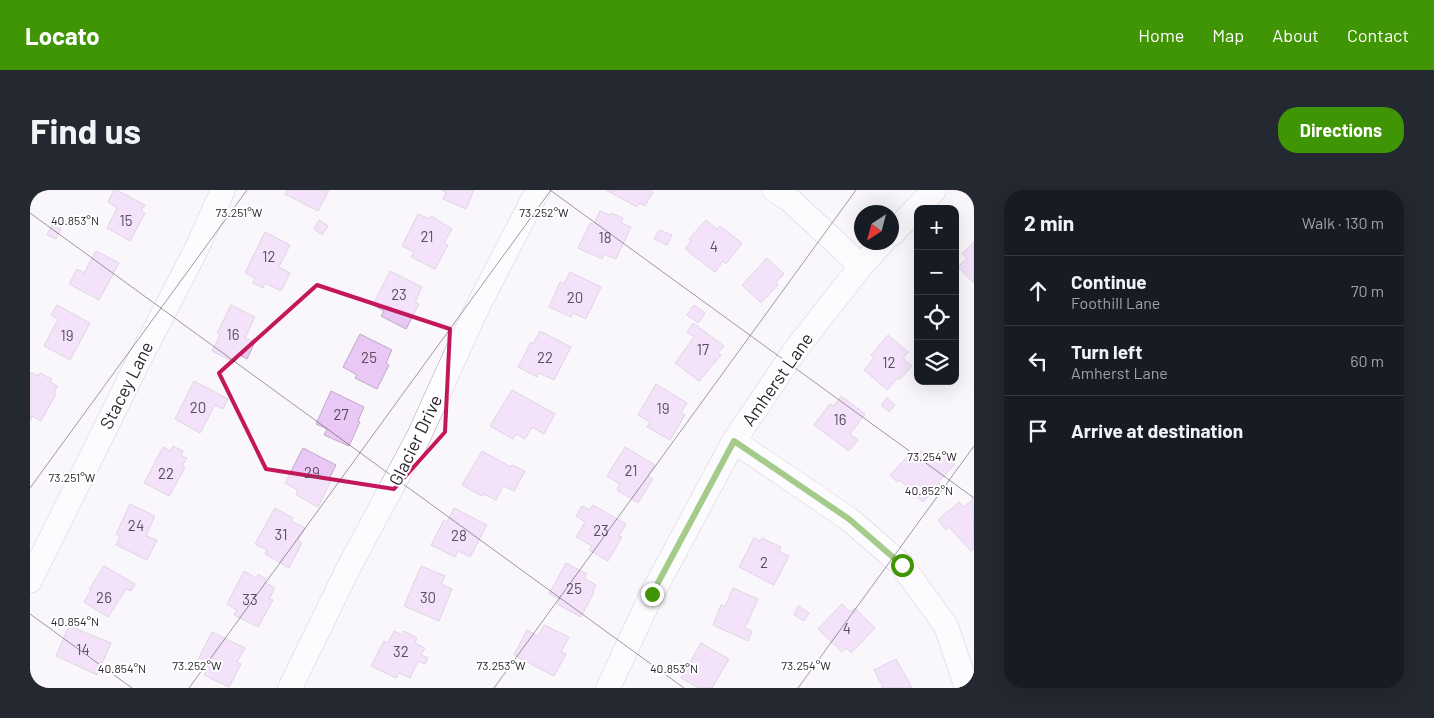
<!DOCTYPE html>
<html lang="en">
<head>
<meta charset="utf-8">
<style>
  :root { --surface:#171b24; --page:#242831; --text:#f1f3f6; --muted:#9ea1a6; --line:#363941; --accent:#3f9504 }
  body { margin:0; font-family:Barlow,sans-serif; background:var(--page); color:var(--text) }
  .controls { position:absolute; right:15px; top:15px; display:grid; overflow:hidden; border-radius:10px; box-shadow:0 5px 20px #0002 }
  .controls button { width:45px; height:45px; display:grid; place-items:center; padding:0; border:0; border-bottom:1px solid var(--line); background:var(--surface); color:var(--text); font:25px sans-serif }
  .compass { position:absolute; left:824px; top:15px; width:45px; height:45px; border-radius:50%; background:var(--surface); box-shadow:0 5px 20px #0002; rotate:216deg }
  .stop { position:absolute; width:15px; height:15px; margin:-11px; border:4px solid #3f9504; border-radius:50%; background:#fff }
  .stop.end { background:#3f9504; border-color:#fff; box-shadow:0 1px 5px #0008 }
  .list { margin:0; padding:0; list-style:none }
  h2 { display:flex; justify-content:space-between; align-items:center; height:65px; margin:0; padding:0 20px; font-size:21px }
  h2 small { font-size:16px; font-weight:400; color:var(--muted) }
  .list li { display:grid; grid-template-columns:32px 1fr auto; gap:15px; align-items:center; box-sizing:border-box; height:70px; padding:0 20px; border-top:1px solid var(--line) }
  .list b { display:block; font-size:19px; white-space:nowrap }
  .list p { margin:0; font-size:16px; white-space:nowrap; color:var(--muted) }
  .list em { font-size:16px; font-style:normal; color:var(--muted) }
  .icon { flex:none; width:28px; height:28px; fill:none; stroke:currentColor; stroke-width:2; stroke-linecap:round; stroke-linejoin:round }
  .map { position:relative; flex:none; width:944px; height:498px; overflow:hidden; border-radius:20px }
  header { display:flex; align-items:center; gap:30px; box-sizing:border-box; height:70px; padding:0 25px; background:var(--accent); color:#fff }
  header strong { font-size:24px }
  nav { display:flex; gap:28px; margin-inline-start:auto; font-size:18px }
  .intro { display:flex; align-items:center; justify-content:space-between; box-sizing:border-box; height:120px; padding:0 30px }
  h1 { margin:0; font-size:35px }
  .button { padding:12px 22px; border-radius:20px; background:var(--accent); color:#fff; font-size:18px; font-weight:700 }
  main { display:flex; gap:30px; padding:0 30px }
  aside { flex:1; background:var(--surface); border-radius:20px; box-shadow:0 5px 20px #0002 }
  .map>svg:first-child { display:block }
  .building { fill:#eac8f5; stroke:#bcaac2 }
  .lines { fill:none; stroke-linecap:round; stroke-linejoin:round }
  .street-casing { stroke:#af9db5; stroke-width:25 }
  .street { stroke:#fff; stroke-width:24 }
  .route { stroke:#3f9504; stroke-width:6 }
  .marked { fill:none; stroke:#c2185b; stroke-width:4; stroke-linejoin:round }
  .ticks { fill:none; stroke:#2c252e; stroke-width:1; stroke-opacity:0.45 }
  .labels { text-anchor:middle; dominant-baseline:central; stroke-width:4; stroke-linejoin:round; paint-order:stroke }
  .number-label { font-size:15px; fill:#5c4e60 }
  .street-label { font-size:18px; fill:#2c252e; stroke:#fff }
  .ticks-label { font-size:12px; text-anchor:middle; fill:#2c252e; stroke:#fff; stroke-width:4; stroke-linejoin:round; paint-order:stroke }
</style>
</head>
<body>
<header>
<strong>Locato</strong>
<nav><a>Home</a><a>Map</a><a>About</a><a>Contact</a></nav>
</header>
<div class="intro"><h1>Find us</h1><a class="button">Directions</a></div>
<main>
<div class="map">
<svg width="944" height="498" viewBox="0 0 944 498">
  <rect width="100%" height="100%" fill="#faf7fc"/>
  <path class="building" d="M84 0H87L115 15 111 21 115 23 100 51 77 38 87 18 78 12Z
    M257 0H299L288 21 255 4Z
    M411 0H444L436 19 413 9 416 2Z
    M576 0H620L623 2 615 16 609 13 607 17Z
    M570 21 580 25 581 23 593 28 591 33 601 37 586 69 574 64 572 69 548 58 560 33 564 34Z
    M388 24 400 29 401 26 422 39 414 53 418 55 405 79 381 67 384 62 372 56Z
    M289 30 298 36 292 45 284 39Z
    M676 30 687 39 690 36 712 53 696 74 693 71 685 82 655 59 661 51 659 49Z
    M22 35 31 39 26 49 17 45Z
    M629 40 642 45 637 55 624 49Z
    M235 42 260 55 249 77 260 83 251 101 235 93 233 98 223 93 225 88 215 83Z
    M944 52V93L928 77 937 68 932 64Z
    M66 61 89 73 69 110 39 94 47 79 54 83Z
    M737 68 754 84 746 92 748 95 731 113 712 95Z
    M360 81 392 97 385 112 389 114 376 139 351 126 354 121 343 115Z
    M540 82 571 97 556 129 543 123 541 127 519 117 530 92 534 94Z
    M27 115 60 133 40 170 14 156 28 129 21 125Z
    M201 115 225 127 215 148 225 152 217 169 208 164 204 172 182 161 190 145 187 143Z
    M664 115 675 123 668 133 657 125Z
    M663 133 694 156 688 163 691 165 669 191 645 173 664 147 657 142Z
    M510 141 541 157 524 190 509 183 507 187 488 177 501 152 503 154Z
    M330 144 362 160 356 173 359 175 347 199 325 188 327 185 313 177Z
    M858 145 878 162 873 168 882 176 870 189 868 188 857 200 834 180 844 168 841 165Z
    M0 182 9 186 10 183 22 189 20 192 27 196 24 203 26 204 11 231 2 226 0 231Z
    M164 191 198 209 193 219 185 215 170 243 145 229Z
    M626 194 657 213 651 223 655 225 640 250 617 237 620 232 608 225Z
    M482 200 525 224 514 244 502 237 495 249 486 244 483 249 460 236Z
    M301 201 334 217 328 231 330 232 319 256 294 245 297 239 286 234Z
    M811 206 835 224 820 244 828 250 819 261 784 235 800 214 804 216Z
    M857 208 865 215 859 222 851 215Z
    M143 256 153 261 151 266 157 268 152 276 155 278 139 306 114 293 133 257 140 261Z
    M595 257 625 275 618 285 623 289 608 313 587 300 590 294 577 286Z
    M273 258 306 275 299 289 301 291 288 317 266 305 268 300 255 293Z
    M452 261 481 277 482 275 495 281 484 301 473 296 466 310 454 304 452 306 432 295Z
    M891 261 902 271 911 262 925 274 908 292 910 295 893 312 870 290 867 292 860 285 878 266 882 270Z
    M943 309 944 359 941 361 919 337 916 340 908 330 929 312 934 317Z
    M100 314 125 326 116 346 127 350 117 370 86 355 90 346 86 344Z
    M563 315 596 334 589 346 592 347 578 371 559 360 562 356 546 347 555 332 546 326 552 316 560 320Z
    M245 318 263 328 261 331 275 338 268 350 272 353 259 378 235 364 237 360 225 354Z
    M424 318 457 335 440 367 428 361 425 367 401 355 414 330 417 332Z
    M724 348 730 351 732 348 751 357 749 361 759 366 744 395 709 377Z
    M536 373 557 384 554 388 566 395 563 401 564 402 551 427 527 414 530 409 519 404Z
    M74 376 105 394 101 401 96 399 78 427 54 412 61 400 59 399Z
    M391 376 415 386 411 394 422 399 409 431 374 416Z
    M214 381 226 388 228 384 236 389 234 392 245 398 239 409 243 410 228 437 204 425 207 420 197 414Z
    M703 398 728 409 715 438 722 441 718 451 683 435 691 415 695 416Z
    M812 414 820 422 825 418 845 438 821 463 817 458 812 462 788 439Z
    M768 416 779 423 774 431 764 425Z
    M514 435 539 447 531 462 536 464 524 486 484 465 497 440 508 446Z
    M39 436 81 453 67 485 26 466Z
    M364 441 372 445 374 441 387 448 385 453 395 458 391 465 398 468 395 474 388 471 380 488 369 483 366 488 341 476 354 451 358 453Z
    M182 442 215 458 207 472 211 474 199 497 174 485 177 480 165 475Z
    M671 453 699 469 682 498H669L651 488Z
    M866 469 882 498H851L853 497 844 480Z"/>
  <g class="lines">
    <defs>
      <path id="street" d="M744 0 760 10 831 76
        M862 44 904 0
        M704 251 819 329 872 375 916 436 937 498
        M0 391 107 174 165 62 193 0
        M260 498 319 377 388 248 448 116 508 0
        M578 498 622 404 704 251 766 159 831 76 853 52"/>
    </defs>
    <use href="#street" class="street-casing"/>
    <use href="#street" class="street"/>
  </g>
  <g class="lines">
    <path class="route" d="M622 404 704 251 819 329 872 375"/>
  </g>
  <path d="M0 0H944V498H0ZM287 95 420 139 415 242 364 299 236 279 189 183Z" fill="#faf7fc" fill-opacity=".55" fill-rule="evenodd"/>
  <path class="marked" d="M287 95 420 139 415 242 364 299 236 279 189 183Z"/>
  <path class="ticks" d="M520 0 944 308M0 23 654 498M0 298 217 0M0 424 102 498M159 498 521 0M464 498 826 0M768 498 944 256"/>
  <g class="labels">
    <g class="number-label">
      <text x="96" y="30">15</text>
      <text x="397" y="46">21</text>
      <text x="575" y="47">18</text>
      <text x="684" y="56">4</text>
      <text x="239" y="66">12</text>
      <text x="369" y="104">23</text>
      <text x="545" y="107">20</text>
      <text x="203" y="144">16</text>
      <text x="37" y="145">19</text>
      <text x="673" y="159">17</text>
      <text x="339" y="167">25</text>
      <text x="515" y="167">22</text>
      <text x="859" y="172">12</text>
      <text x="168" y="217">20</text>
      <text x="633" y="218">19</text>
      <text x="311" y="224">27</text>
      <text x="810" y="229">16</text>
      <text x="601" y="280">21</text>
      <text x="282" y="282">29</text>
      <text x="136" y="283">22</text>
      <text x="106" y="335">24</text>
      <text x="571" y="340">23</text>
      <text x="251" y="344">31</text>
      <text x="429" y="345">28</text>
      <text x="734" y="372">2</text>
      <text x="544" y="398">25</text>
      <text x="74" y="407">26</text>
      <text x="398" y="407">30</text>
      <text x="220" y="409">33</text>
      <text x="817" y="438">4</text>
      <text x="53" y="459">14</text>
      <text x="371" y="461">32</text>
    </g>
    <g class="street-label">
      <text transform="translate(747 189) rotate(-55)">Amherst Lane</text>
      <text transform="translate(96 195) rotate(-63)">Stacey Lane</text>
      <text transform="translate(385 250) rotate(-64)">Glacier Drive</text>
    </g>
  </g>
  <g class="ticks-label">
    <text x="514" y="27">73.252°W</text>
    <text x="209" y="27">73.251°W</text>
    <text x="45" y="35">40.853°N</text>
    <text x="902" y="271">73.254°W</text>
    <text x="42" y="292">73.251°W</text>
    <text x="899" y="305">40.852°N</text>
    <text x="45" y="436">40.854°N</text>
    <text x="167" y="480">73.252°W</text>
    <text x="471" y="480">73.253°W</text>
    <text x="776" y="480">73.254°W</text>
    <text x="92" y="483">40.854°N</text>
    <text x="644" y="483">40.853°N</text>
  </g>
</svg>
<div class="controls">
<button>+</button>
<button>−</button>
<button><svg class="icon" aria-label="locate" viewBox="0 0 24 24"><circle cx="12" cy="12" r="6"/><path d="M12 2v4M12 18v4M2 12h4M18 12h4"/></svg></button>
<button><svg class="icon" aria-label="layers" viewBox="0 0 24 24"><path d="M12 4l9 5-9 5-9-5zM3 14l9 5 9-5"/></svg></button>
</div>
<svg class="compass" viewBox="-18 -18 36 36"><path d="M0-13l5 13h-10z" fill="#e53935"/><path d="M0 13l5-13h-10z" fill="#9ea1a6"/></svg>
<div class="stop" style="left:872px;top:375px"></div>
<div class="stop end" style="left:622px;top:404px"></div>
</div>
<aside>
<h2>2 min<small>Walk · 130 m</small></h2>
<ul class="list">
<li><svg class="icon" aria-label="ahead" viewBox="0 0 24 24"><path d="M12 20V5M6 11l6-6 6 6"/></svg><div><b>Continue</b><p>Foothill Lane</p></div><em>70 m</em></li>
<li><svg class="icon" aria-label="left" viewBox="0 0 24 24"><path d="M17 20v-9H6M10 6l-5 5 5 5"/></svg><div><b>Turn left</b><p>Amherst Lane</p></div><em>60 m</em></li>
<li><svg class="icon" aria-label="arrive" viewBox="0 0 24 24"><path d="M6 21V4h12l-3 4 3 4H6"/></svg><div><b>Arrive at destination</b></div></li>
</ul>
</aside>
</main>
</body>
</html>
